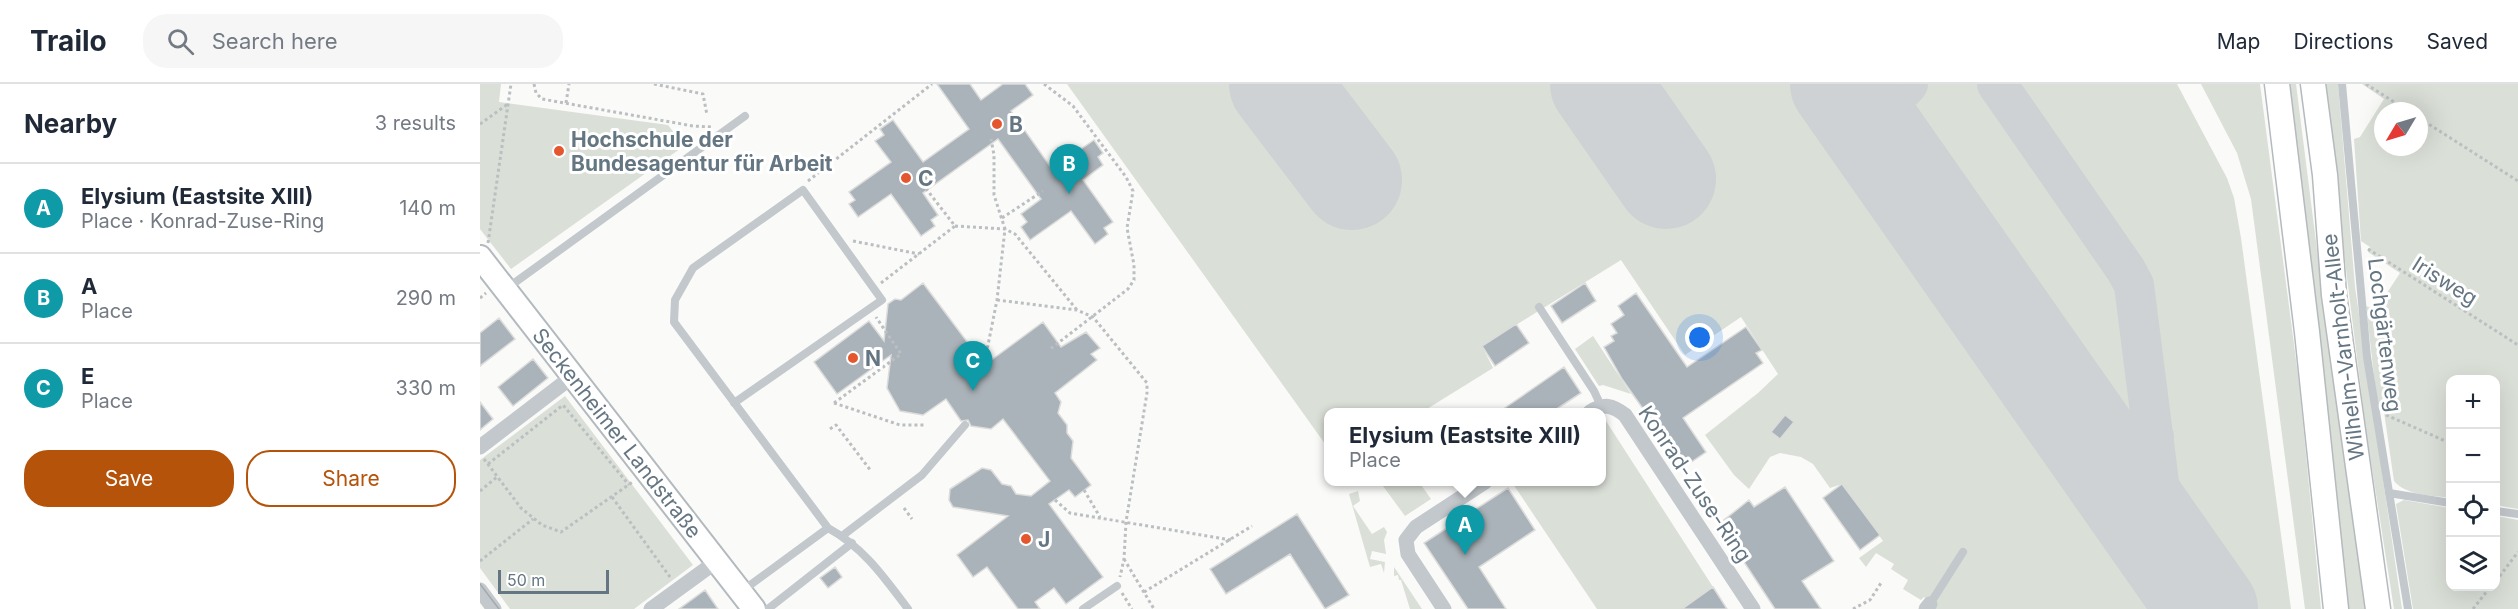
<!DOCTYPE html>
<html lang="en">
<head>
<meta charset="utf-8">
<style>
  :root { --surface:#fff; --page:#f6f6f7; --text:#1f2937; --muted:#747a83; --line:#e0e1e3; --accent:#b45309 }
  body { margin:0; font-family:Inter,sans-serif; background:var(--page); color:var(--text) }
  .controls { position:absolute; right:18px; bottom:18px; display:grid; overflow:hidden; border-radius:12px; box-shadow:0 6px 24px #0002 }
  .controls button { width:54px; height:54px; display:grid; place-items:center; padding:0; border:0; border-bottom:2px solid var(--line); background:var(--surface); color:var(--text); font:30px sans-serif }
  .compass { position:absolute; left:1894px; top:18px; width:54px; height:54px; border-radius:50%; background:var(--surface); box-shadow:0 6px 24px #0002; rotate:232deg }
  .scale { position:absolute; left:18px; bottom:15px; width:111px; box-sizing:border-box; padding-left:6px; border:3px solid #657683; border-top:0; font-size:16px; line-height:21px; white-space:nowrap; color:#657683; -webkit-text-stroke:4px #fff; paint-order:stroke }
  .you { position:absolute; left:1220px; top:254px; width:21px; height:21px; margin:-15px; border:4px solid #fff; border-radius:50%; background:#1a73e8; box-shadow:0 0 0 9px #1a73e833 }
  .badge { display:grid; place-items:center; width:39px; height:39px; border-radius:50%; background:var(--accent); color:#fff; font-size:20px; font-weight:700 }
  .pin { position:absolute; translate:-50% -50px; filter:drop-shadow(0 2px 3px #0008) }
  .pin::after { content:''; position:absolute; top:32px; width:21px; height:18px; background:inherit; clip-path:polygon(0 0,100% 0,50% 100%) }
  .popup { position:absolute; left:844px; top:324px; width:282px; height:78px; box-sizing:border-box; display:grid; place-content:center; border-radius:12px; background:var(--surface); filter:drop-shadow(0 2px 4px #0005); font-size:20px; white-space:nowrap; color:var(--muted) }
  .popup b { font-size:22px; color:var(--text) }
  .popup::after { content:''; position:absolute; left:50%; top:100%; margin-left:-12px; border:12px solid transparent; border-top-color:var(--surface) }
  .list { margin:0; padding:0; list-style:none }
  h2 { display:flex; justify-content:space-between; align-items:center; height:78px; margin:0; padding:0 24px; font-size:26px }
  h2 small { font-size:20px; font-weight:400; color:var(--muted) }
  .list li { display:grid; grid-template-columns:39px 1fr auto; gap:18px; align-items:center; box-sizing:border-box; height:90px; padding:0 24px; border-top:2px solid var(--line) }
  .list b { display:block; font-size:22px; white-space:nowrap }
  .list p { margin:0; font-size:20px; white-space:nowrap; color:var(--muted) }
  .list em { font-size:20px; font-style:normal; color:var(--muted) }
  .actions { display:flex; gap:12px; padding:18px 24px }
  .actions a { flex:1; padding:14px 0; border:2px solid var(--accent); border-radius:24px; text-align:center; font-size:21px; color:var(--accent) }
  .actions .main { background:var(--accent); color:#fff }
  .icon { flex:none; width:33px; height:33px; fill:none; stroke:currentColor; stroke-width:2; stroke-linecap:round; stroke-linejoin:round }
  .map { position:relative; flex:none; width:2038px; height:525px; overflow:hidden }
  header { display:flex; align-items:center; gap:36px; box-sizing:border-box; height:84px; padding:0 30px; background:var(--surface); border-bottom:2px solid var(--line) }
  header strong { font-size:28px }
  nav { display:flex; gap:33px; margin-inline-start:auto; font-size:21px }
  .search { width:420px; height:54px; background:var(--page); display:flex; align-items:center; gap:15px; box-sizing:border-box; padding:0 21px; border-radius:24px; color:var(--muted); font-size:22px }
  main { display:flex }
  aside { flex:1; background:var(--surface) }
  .map>svg:first-child { display:block }
  .green { fill:#dadfd7; fill-rule:evenodd }
  .lines { fill:none; stroke-linecap:round; stroke-linejoin:round }
  .taxiway { stroke:#ced2d4; stroke-width:40 }
  .runway { stroke:#ced2d4; stroke-width:100 }
  .building { fill:#aab3b9; stroke:#dcdcda; stroke-width:1.5 }
  .secondary-casing { stroke:#b3babf; stroke-width:26 }
  .primary-casing { stroke:#b5babe; stroke-width:27 }
  .path { stroke:#bbbfc2; stroke-width:3; stroke-dasharray:3 3; stroke-linecap:butt }
  .lane { stroke:#c3c8cc; stroke-width:8 }
  .street { stroke:#c3c8cc; stroke-width:15 }
  .secondary { stroke:#fff; stroke-width:22 }
  .primary { stroke:#fff; stroke-width:24 }
  .tram { stroke:#a2aab0; stroke-width:1.5 }
  .poi-dot { fill:#e4572e; stroke:#fff; stroke-width:2 }
  .labels { text-anchor:middle; dominant-baseline:central; stroke-width:6; stroke-linejoin:round; paint-order:stroke }
  .poi-label { font-size:21px; font-weight:bold; fill:#657683; stroke:#fff; text-anchor:start }
  .street-label { font-size:21px; fill:#657683; stroke:#fff }
</style>
</head>
<body>
<header>
<strong>Trailo</strong>
<div class="search"><svg class="icon" aria-label="search" viewBox="0 0 24 24"><circle cx="10" cy="10" r="6"/><path d="M15 15l6 6"/></svg>Search here</div>
<nav><a>Map</a><a>Directions</a><a>Saved</a></nav>
</header>
<main>
<aside>
<h2>Nearby<small>3 results</small></h2>
<ul class="list">
<li><span class="badge" style="background:#0f9aa8">A</span><div><b>Elysium (Eastsite XIII)</b><p>Place · Konrad-Zuse-Ring</p></div><em>140 m</em></li>
<li><span class="badge" style="background:#0f9aa8">B</span><div><b>A</b><p>Place</p></div><em>290 m</em></li>
<li><span class="badge" style="background:#0f9aa8">C</span><div><b>E</b><p>Place</p></div><em>330 m</em></li>
</ul>
<div class="actions"><a class="main">Save</a><a>Share</a></div>
</aside>
<div class="map">
<svg width="2038" height="525" viewBox="0 0 2038 525">
  <rect width="100%" height="100%" fill="#fafaf8"/>
  <path class="green" d="M0 0H21L19 18 188 41 204 62 31 185 0 145Z
    M587 0H1327L1675 499 1680 525H1452L1444 513 1441 516 1423 505 1428 496 1411 485 1414 480 1396 469 1386 483 1379 474 1403 457 1362 400 1350 404 1333 380 1321 373 1300 369 1290 373 1269 405 1254 391 1225 351 1278 309 1298 290 1261 233 1205 271 1141 176 1002 262 1013 284 942 328H848V364Z
    M1445 0H1502L1641 198 1644 204 1659 325 1658 333 1653 342 1638 343 1630 335 1425 43Z
    M1531 0H1697L1747 94 1754 114 1761 154 1811 525H1762C1736 487 1702 451 1693 405L1662 187Z
    M1721 0H1780L1819 299 1841 525H1825L1771 115 1757 69Z
    M1808 0H1816L1856 316 1887 525H1869L1840 250Z
    M1843 0H1858L1875 203 1922 525H1914L1886 346Z
    M1882 0H2038V425L2016 421V296H1970V414C1952 411 1927 412 1914 397L1904 328 1898 326 1886 222 1896 226 1920 189 1888 168 1890 163 1881 157 1874 55 1880 53 1904 15ZM1903 27H1939V63H1903Z
    M1113 252 1151 310 1123 301 1119 302 1095 265Z
    M85 312 213 481 154 525H30L0 484V376Z
    M1126 337 1233 503 1202 525H1117L1033 400 1037 398H1122V340Z
    M909 398H939L951 415 925 432 903 402Z
    M878 407 880 417 873 422 892 450 904 443 907 448 904 456 906 470 892 467 890 475 905 478 904 489 901 480 890 483 869 410Z
    M1924 416 1970 424V502H2016V432L2038 436V525H1933L1916 420Z
    M914 483 942 525H930L921 496H919L918 491 914 492Z"/>
  <g class="lines">
    <path class="taxiway" d="M1363 0C1382 20 1410 22 1428 0
      M1517 0 1646 186 1654 201 1695 525
      M1612 360C1634 384 1663 393 1674 353"/>
    <path class="runway" d="M799 0 872 96
      M1120 0 1186 95
      M1360 0 1728 525"/>
  </g>
  <path class="building" d="M457 0H490L501 16 523 0H545L553 11 531 27 572 85 614 56 623 69 618 73 623 81 603 96 633 138 624 144 628 150 615 160 591 127 550 156 541 143 547 138 541 130 561 115 518 55 443 109 458 131 451 136 455 142 441 152 411 110 378 133 369 120 375 116 369 108 411 78 395 57 404 51 400 45 413 36 443 78 489 45Z
    M443 199 500 275 510 277 563 238 581 263 606 248 620 264 611 270 617 276 575 309 581 318 578 329 587 341V349L593 357 591 374 611 401 595 413 589 406 569 420 623 493 586 520 574 504 555 518 560 525H538L507 483 493 493 477 471 528 432 473 423 469 416 470 405 502 384 511 386 522 400 531 402 536 410 551 412 570 397 523 335 511 345 491 342 488 336 481 337 466 315 443 331 420 327 407 304 411 271 357 310 334 278 389 237 404 257 408 220 415 215 421 216Z
    M1105 199 1116 217 1082 239 1071 222Z
    M1156 209 1207 283 1266 243 1282 266 1276 269 1283 279 1203 334 1226 368 1204 383 1142 295 1124 263 1134 257 1131 252 1137 249 1131 240 1144 231 1138 222Z
    M19 234 35 255 0 282V249Z
    M1036 240 1049 259 1015 282 1002 262Z
    M53 275 68 294 33 322 18 303Z
    M1084 283 1101 309 1072 328H1019Z
    M0 318 13 335 0 346Z
    M1305 331 1314 338 1300 355 1291 348Z
    M1362 400 1400 451 1380 466 1343 414Z
    M1305 403 1354 477 1322 497 1341 525H1295L1239 440 1269 416 1274 423Z
    M1028 404 1055 446 999 483 1026 525H988L944 459Z
    M817 430 869 511 845 525 810 470 746 510 730 485Z
    M355 483 362 493 348 504 340 494Z
    M1233 503 1247 525H1202Z
    M225 506 238 525H199Z"/>
  <g class="lines">
    <defs>
      <path id="secondary" d="M0 173 274 525"/>
      <path id="primary" d="M1797 0 1827 248 1856 525
        M1833 0 1845 91 1854 211 1898 525"/>
    </defs>
    <use href="#secondary" class="secondary-casing"/>
    <use href="#primary" class="primary-casing"/>
    <path class="path" d="M54 0 56 9 62 15 213 42 232 43
      M174 0 223 10 227 31
      M564 0 593 22 646 93 653 107 647 144 654 181V196L648 205 569 266
      M1886 0 1928 27
      M86 19 89 0
      M1939 34 2038 97
      M0 40 28 20
      M328 97 452 0
      M522 134 563 107
      M475 142 525 145 535 150 597 226
      M373 157 439 170
      M8 159 31 0
      M1888 165 2038 261
      M401 199 475 142 444 102
      M0 214 6 209
      M517 216 597 226 613 233 667 299V309L646 438 644 475 640 493
      M505 276 517 216 525 145 514 111V71L511 55
      M354 319 421 270 396 233
      M354 319 420 341H445
      M1906 331 1970 359
      M350 345 356 341 391 387
      M4 375 41 424 62 441 81 448 154 397
      M8 380 83 321 149 401
      M604 406 620 433
      M0 407 17 393
      M132 413 190 493
      M575 416 590 429 751 456
      M424 424 432 435
      M644 475 674 525
      M0 477 53 435
      M2016 497 2038 468
      M664 508 772 442
      M642 509 652 525
      M1373 525 1390 516 1401 499
      M1993 525 2011 502"/>
    <path class="lane" d="M1862 0 1887 273 1928 525
      M26 205 265 32
      M1059 223 1114 307 1121 322
      M254 319 402 216 323 106 213 184 195 216 194 238 348 444C383 463 404 493 428 525
      M1909 409 1970 419
      M2016 427 2038 430
      M362 452 442 391 485 341
      M262 507 348 444
      M1450 520 1483 468
      M288 525 372 459
      M603 525 637 502"/>
    <path class="street" d="M1110 328C1124 319 1132 321 1145 331L1273 525
      M0 363 93 292
      M0 506 14 525
      M171 525 237 477
      M964 525 928 470 926 456 936 443 1005 398
      M1446 525 1450 520"/>
    <use href="#secondary" class="secondary"/>
    <use href="#primary" class="primary"/>
    <path class="tram" d="M0 500 19 525"/>
  </g>
  <g class="poi-dot">
    <circle cx="517" cy="40" r="6"/>
    <circle cx="79" cy="67" r="6"/>
    <circle cx="426" cy="94" r="6"/>
    <circle cx="373" cy="274" r="6"/>
    <circle cx="546" cy="455" r="6"/>
  </g>
  <g class="labels">
    <g class="poi-label">
      <text x="529" y="40">B</text>
      <text x="91" y="55">Hochschule der<tspan x="91" dy="24">Bundesagentur für Arbeit</tspan></text>
      <text x="438" y="94">C</text>
      <text x="385" y="274">N</text>
      <text x="558" y="455">J</text>
    </g>
    <g class="street-label">
      <text transform="translate(1965 197) rotate(32)">Irisweg</text>
      <text transform="translate(1905 251) rotate(83)">Lochgärtenweg</text>
      <text transform="translate(1863 263) rotate(-97)">Wilhelm-Varnholt-Allee</text>
      <text transform="translate(137 349) rotate(52)">Seckenheimer Landstraße</text>
      <text transform="translate(1215 400) rotate(56)">Konrad-Zuse-Ring</text>
    </g>
  </g>
</svg>
<div class="controls">
<button>+</button>
<button>−</button>
<button><svg class="icon" aria-label="locate" viewBox="0 0 24 24"><circle cx="12" cy="12" r="6"/><path d="M12 2v4M12 18v4M2 12h4M18 12h4"/></svg></button>
<button><svg class="icon" aria-label="layers" viewBox="0 0 24 24"><path d="M12 4l9 5-9 5-9-5zM3 14l9 5 9-5"/></svg></button>
</div>
<svg class="compass" viewBox="-18 -18 36 36"><path d="M0-13l5 13h-10z" fill="#e53935"/><path d="M0 13l5-13h-10z" fill="#747a83"/></svg>
<div class="scale">50 m</div>
<div class="you"></div>
<div class="pin badge" style="left:985px;top:471px;background:#0f9aa8">A</div>
<div class="popup"><b>Elysium (Eastsite XIII)</b>Place</div>
<div class="pin badge" style="left:589px;top:110px;background:#0f9aa8">B</div>
<div class="pin badge" style="left:493px;top:307px;background:#0f9aa8">C</div>
</div>
</main>
</body>
</html>
